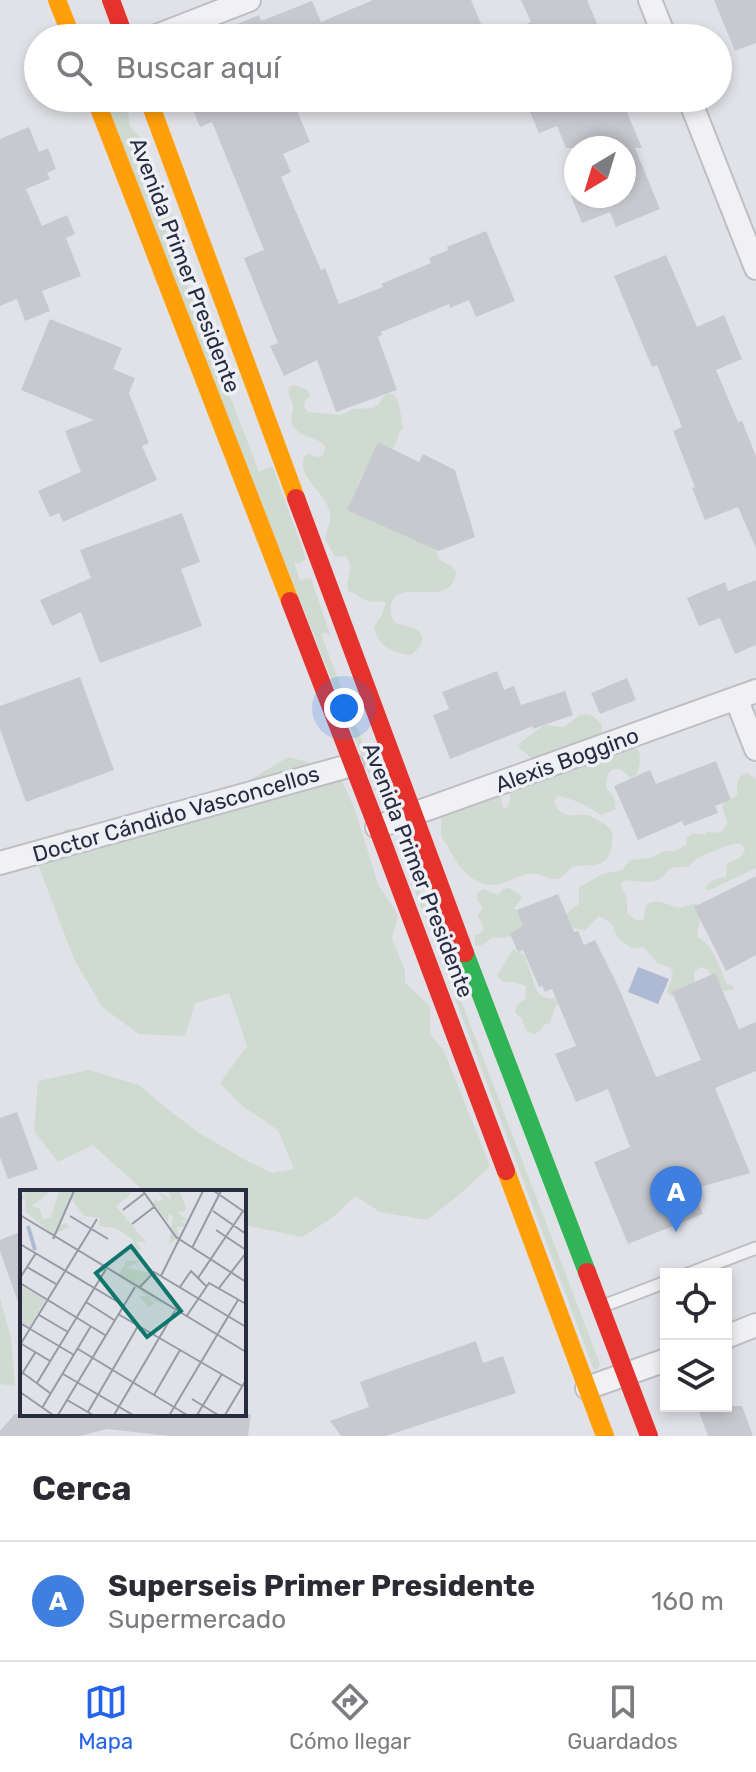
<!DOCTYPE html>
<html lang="es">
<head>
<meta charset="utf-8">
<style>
  :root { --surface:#fff; --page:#f7f7f7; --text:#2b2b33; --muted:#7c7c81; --line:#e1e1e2; --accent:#2563eb }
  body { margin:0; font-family:Rubik,sans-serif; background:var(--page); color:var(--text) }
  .controls { position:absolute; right:24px; bottom:24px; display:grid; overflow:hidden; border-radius:0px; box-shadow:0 4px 12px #0003 }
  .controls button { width:72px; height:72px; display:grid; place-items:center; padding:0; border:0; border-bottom:2px solid var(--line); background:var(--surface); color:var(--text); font:40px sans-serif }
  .compass { position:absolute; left:564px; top:136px; width:72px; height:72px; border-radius:50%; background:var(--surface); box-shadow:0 4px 12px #0003; rotate:218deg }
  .you { position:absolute; left:344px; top:708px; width:28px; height:28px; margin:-20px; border:6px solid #fff; border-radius:50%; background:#1a73e8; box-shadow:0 0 0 12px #1a73e833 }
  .badge { display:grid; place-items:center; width:52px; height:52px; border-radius:50%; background:var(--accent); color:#fff; font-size:26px; font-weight:700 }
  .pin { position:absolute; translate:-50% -66px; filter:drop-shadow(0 2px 4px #0008) }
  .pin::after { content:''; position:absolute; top:42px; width:28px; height:24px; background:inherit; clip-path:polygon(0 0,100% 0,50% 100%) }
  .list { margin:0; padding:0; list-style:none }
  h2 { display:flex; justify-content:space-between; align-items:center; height:104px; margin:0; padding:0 32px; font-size:34px }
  h2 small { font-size:26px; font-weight:400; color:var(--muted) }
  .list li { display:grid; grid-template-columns:52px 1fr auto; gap:24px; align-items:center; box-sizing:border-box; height:120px; padding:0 32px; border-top:2px solid var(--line) }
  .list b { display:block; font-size:30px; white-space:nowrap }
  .list p { margin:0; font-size:26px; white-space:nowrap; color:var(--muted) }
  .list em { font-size:26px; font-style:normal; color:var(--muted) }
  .icon { flex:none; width:44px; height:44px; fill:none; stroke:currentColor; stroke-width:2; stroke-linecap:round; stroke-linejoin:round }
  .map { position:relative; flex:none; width:756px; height:1436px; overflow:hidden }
  .search { position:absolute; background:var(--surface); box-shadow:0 4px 12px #0003; left:24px; right:24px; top:24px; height:88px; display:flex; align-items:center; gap:20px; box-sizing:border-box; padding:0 28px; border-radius:44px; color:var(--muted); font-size:30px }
  .sheet { height:224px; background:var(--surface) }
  nav { display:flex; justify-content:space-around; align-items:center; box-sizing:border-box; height:112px; border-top:2px solid var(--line); background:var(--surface); font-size:22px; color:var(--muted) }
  nav a { display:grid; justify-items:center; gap:4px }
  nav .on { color:var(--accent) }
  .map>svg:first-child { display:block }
  .green { fill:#cfdad1 }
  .water { fill:#aeb9d3 }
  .building { fill:#c8c9cf }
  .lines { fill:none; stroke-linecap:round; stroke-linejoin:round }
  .lane-casing { stroke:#bebfc5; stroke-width:15 }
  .street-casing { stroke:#bebfc5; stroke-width:26 }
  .lane { stroke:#f1f1f3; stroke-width:11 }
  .street { stroke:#f1f1f3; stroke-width:22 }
  .fast { stroke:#30b455; stroke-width:18 }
  .slow { stroke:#ff9f0a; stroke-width:18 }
  .jam { stroke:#e5322d; stroke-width:18 }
  .labels { text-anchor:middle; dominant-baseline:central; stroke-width:7; stroke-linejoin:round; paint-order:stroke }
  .street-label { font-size:22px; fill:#272c41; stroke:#eef0f6 }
  .inset-river { fill:none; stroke:#aeb9d3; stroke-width:4 }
  .inset-road { fill:none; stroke:#9799a5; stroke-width:2 }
  .view { fill:#0f766e; fill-opacity:0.15; stroke:#0f766e; stroke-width:4 }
  .inset-edge { fill:none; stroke:#272c41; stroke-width:4 }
</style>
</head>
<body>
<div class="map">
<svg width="756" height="1436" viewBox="0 0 756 1436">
  <rect width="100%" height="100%" fill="#e1e2e7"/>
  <path class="green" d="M101 98H124L127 105 130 126 149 147 145 166 159 182 165 195 161 207C175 217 192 227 171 242L259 472 266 468 273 467 306 559 300 563H294L300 580 311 578 331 637 326 633 321 634 385 801 382 807Z
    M295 385 307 390 310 396 305 401 304 407 308 412 341 415 353 409 373 408 379 404 382 398 387 394H394C399 400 402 420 403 428L399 433 395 446 363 472 353 497 362 515 434 547 440 560 452 566 456 572C452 612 396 575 391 605 389 612 392 618 395 623 401 625 409 626 415 629 429 636 420 649 410 655 393 653 377 646 374 627L382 615 386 602C379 600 375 603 369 601 362 600 356 593 348 591 345 576 356 570 346 556L335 557 325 539C326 530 332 522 330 513 325 490 297 479 304 456L310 453 313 456 320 457 324 453 325 446C316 435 293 438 291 419 291 415 294 410 293 406 292 397 287 397 289 387Z
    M587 714 593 716 602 725 601 738H587L582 744 608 760C613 756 620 749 627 748 645 744 640 764 637 774L631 778 620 769H613L608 774 606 787C612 795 617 799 615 810L601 815C587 806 573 798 557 796L554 801 557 809C560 811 564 814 568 815 574 816 581 814 587 815 591 816 595 819 599 821 611 827 614 831 612 845 607 872 592 862 572 867 551 891 551 871 528 874 516 876 507 884 493 885 471 885 456 864 448 847 447 843 443 841 442 837 440 833 441 817 442 812L491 774 500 772 502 805 504 808 508 807 510 801 509 787 534 760 518 747 522 741 545 725 564 727 580 715Z
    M288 757 337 769 355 810 378 884 398 915 392 939 405 970V983L430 1006V1034L444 1051 490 1166 459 1195 427 1220 380 1212 355 1196 332 1218 302 1237 244 1225V1192H145L93 1145 58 1162 34 1131 38 1081 89 1070 139 1085 166 1108 199 1133 247 1161 272 1173 294 1169 278 1130 241 1105 220 1083 247 1046 229 993 195 1003 185 1036 139 1034 102 1007 74 959 34 854 66 829 127 828 229 793Z
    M747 773 756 779V868L710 890H705C709 879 716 879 726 877L727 864C735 858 742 860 745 849L741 844C731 843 725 847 716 850 704 855 697 857 688 867H674L668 870C661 886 641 882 626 880L621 884C621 890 624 891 626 896 628 901 627 908 627 914L638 921 644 919 645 906C656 897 664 904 676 907 683 909 689 904 695 904 701 905 702 909 705 913L700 919 697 937C715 946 719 968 727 984L732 985 734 989C708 997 720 970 700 967L694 972V986L680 996 673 997 667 992 673 973 670 967 657 963 644 947 631 948 618 938 611 923 599 916 585 930C573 929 569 927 566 915L570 910 579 904V887L603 874 622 870 630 860 650 858 664 851H675L686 845 687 838 692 833 705 835 707 832C721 832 720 837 727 823L722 806 726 801 732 799 737 795C738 784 735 777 747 773Z
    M402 856 407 859 600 1364 598 1369 594 1370Z
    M509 888 521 895 522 898 514 908 522 914 523 926C513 937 507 939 493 937L482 945 475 946V935L481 933 484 928 478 916 483 908 477 900V893L483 889 498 895 503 889Z
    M514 948 517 953 520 952 525 956C526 963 529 967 531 974 539 998 536 996 561 1000L555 1007 550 1023 544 1025 540 1031 534 1034 526 1031 522 1018 519 1017 515 1012 517 1005 525 999 526 986 513 982H503L498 977 497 974C505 967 507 956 514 948Z
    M0 1298 11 1338 15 1386 0 1384Z"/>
  <path class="water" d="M638 967 669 979 658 1004 628 992Z"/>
  <path class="building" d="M373 0H471L487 38H204L259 15 261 21 312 1 321 22Z
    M521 0H587L603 38H494L531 22Z
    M714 0H756V43L735 51Z
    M188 98H292L310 142 283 154 291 172 281 177 321 270 325 268 339 304 383 287 381 284 431 263 429 258 448 250 447 247 486 231 515 301 476 317 469 300 450 308 449 304 381 332 382 335 378 337 397 390 336 412 317 360 284 376 270 346 278 343 244 258 264 250 212 122 200 127Z
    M524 98H621L642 148H635L660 209 616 227 610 212 582 223 571 196H624V148H566L557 126 539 133Z
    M29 127 39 152 48 148 56 169 47 173 50 179 26 189 42 226 67 215 75 234 66 238 81 276 42 291 50 311 25 321 17 299 0 306V139Z
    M666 255 697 327 724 315 742 359 716 370 738 422 742 421 756 456V548L738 507 705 520 692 488 695 487 673 431 682 427 657 365 652 367 614 276Z
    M50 319 122 348 113 369 135 378 129 393 149 443 142 446 157 480 63 522 59 513 50 517 38 491 81 472 65 431 94 420 21 390Z
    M378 442 419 462 423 454 455 470 475 537 439 551 347 510Z
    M182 513 200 562 181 569 202 626 100 663 81 612 52 626 40 600 91 578 80 550Z
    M756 580V645L735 654 720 618 699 626 687 598 725 582 728 591Z
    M497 671 504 690 514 686 521 705 565 691 573 715 533 729V726L450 759 433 715 449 709 442 692Z
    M80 677 114 770 26 802 0 729V706Z
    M627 678 636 700 600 714 591 693Z
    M716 761 731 800 715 806 718 813 684 826 682 821 638 840 614 786 650 770 656 784Z
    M756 876V955L726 971 694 907Z
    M558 894 574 932 578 931 584 945 595 940 618 986 656 1077 701 1060 672 992 715 973 739 1029 756 1022V1071L715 1088 750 1173 693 1189 703 1214 628 1244 594 1162 630 1147 608 1089 576 1102 555 1054 576 1046 552 989 545 992 542 986 539 987 523 950 518 952 510 934 523 926 517 910Z
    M17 1112 38 1169 8 1179 0 1157V1118Z
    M22 1231V1304L19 1305 0 1251V1240Z
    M476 1341 483 1363 503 1356 516 1393 386 1436H341L330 1421 369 1407 360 1382Z
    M697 1406H742L753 1436H708Z
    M15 1414H251L248 1436H169L107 1429 80 1436H0V1431Z"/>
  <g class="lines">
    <defs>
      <path id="lane" d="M688 1274 756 1248
        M603 1306 666 1282"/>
      <path id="street" d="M650 0 665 38
        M151 38 249 0
        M689 98 756 268
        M736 698 756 749
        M377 827 756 691
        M0 863 352 765
        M726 1337 756 1325
        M587 1388 666 1360"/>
    </defs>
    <use href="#lane" class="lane-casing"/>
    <use href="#street" class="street-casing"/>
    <use href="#lane" class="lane"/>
    <use href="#street" class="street"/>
    <path class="fast" d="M465 953 587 1272"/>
    <path class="slow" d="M57 0 72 38
      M95 98 290 601
      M148 98 296 498
      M506 1171 605 1436"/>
    <path class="jam" d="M111 0 125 38
      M296 498 465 953
      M290 601 377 827 506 1171
      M587 1272 649 1436"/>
  </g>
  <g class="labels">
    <g class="street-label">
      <text transform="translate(185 265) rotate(69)">Avenida Primer Presidente</text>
      <text transform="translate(567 760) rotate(-20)">Alexis Boggino</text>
      <text transform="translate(176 814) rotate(-16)">Doctor Cándido Vasconcellos</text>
      <text transform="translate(418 870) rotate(69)">Avenida Primer Presidente</text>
    </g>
  </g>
  <g transform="translate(20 1190)">
    <rect width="226" height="226" fill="#e1e2e7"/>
    <path d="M0 1H31L12 16 19 18 23 29 31 28 39 1H53L51 6 58 1H108L111 4 96 16 126 52H117L121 59 116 62 112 49 95 38 79 36 80 28 64 26 50 7 38 36 46 33 49 37 33 45 5 21 6 10 0 8 6 3ZM138 1 151 10 149 1H159L165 14 166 21 157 22 168 31 159 30 165 33 164 37H157L159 47 149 54 153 27 149 23 148 32 133 14 136 8 137 12 143 10ZM107 71H120L107 78 130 83 122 97 147 117 128 107 135 113 129 117 119 106H127L98 86ZM0 95 25 110 9 137 0 132Z" fill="#cfdad1"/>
    <path class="inset-river" d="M8 36 15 60"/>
    <path class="inset-road" d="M123 1 156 47 226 92M194 1 226 23M103 20 125 3M193 21 226 44M0 25 226 162M50 26 88 49M112 34 134 17M196 40 226 60M33 49 54 1M0 54 103 115M172 58 201 1M7 77 36 94M141 86 183 1M0 88 16 63M178 88 223 21M0 93 85 145M120 97 134 82 226 137M160 97 171 81 186 96M199 98 226 63M66 112 94 130M98 124 222 196M19 125 48 142M166 127 189 93 226 114M0 133 54 165M0 153 30 171M0 155 77 29M58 159 167 225M3 183 30 203M43 184 113 225M0 187 15 163M17 193 86 79M0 202 33 225M134 205 160 160M172 209 198 225M47 210 73 225M22 218 71 136M68 222 118 136M150 224 218 110M38 225 115 97M94 225 155 121M177 225 202 184M205 225 226 190"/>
    <path class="view" d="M111 56 161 121 127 147 76 83Z"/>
    <rect width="226" height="226" class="inset-edge"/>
  </g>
</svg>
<div class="controls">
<button><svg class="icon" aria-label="locate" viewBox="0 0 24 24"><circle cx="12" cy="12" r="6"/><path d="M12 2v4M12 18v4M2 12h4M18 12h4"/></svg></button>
<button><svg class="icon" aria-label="layers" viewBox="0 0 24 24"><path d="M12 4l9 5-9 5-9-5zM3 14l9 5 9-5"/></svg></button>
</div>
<svg class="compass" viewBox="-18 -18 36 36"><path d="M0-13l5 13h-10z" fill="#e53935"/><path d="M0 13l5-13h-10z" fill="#7c7c81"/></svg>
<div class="you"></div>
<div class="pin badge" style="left:676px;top:1232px;background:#3f7fe0">A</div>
<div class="search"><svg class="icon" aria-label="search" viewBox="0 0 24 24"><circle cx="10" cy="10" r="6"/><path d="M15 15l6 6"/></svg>Buscar aquí</div>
</div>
<section class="sheet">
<h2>Cerca<small></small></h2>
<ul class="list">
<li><span class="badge" style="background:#3f7fe0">A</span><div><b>Superseis Primer Presidente</b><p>Supermercado</p></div><em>160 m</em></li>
</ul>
</section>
<nav>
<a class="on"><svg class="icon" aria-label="map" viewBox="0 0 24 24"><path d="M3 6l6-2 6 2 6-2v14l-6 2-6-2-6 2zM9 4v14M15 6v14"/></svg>Mapa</a>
<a><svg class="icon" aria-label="directions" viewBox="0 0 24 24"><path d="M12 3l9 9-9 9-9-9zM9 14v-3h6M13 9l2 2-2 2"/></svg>Cómo llegar</a>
<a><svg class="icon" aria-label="saved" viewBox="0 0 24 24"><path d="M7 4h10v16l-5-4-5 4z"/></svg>Guardados</a>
</nav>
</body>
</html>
